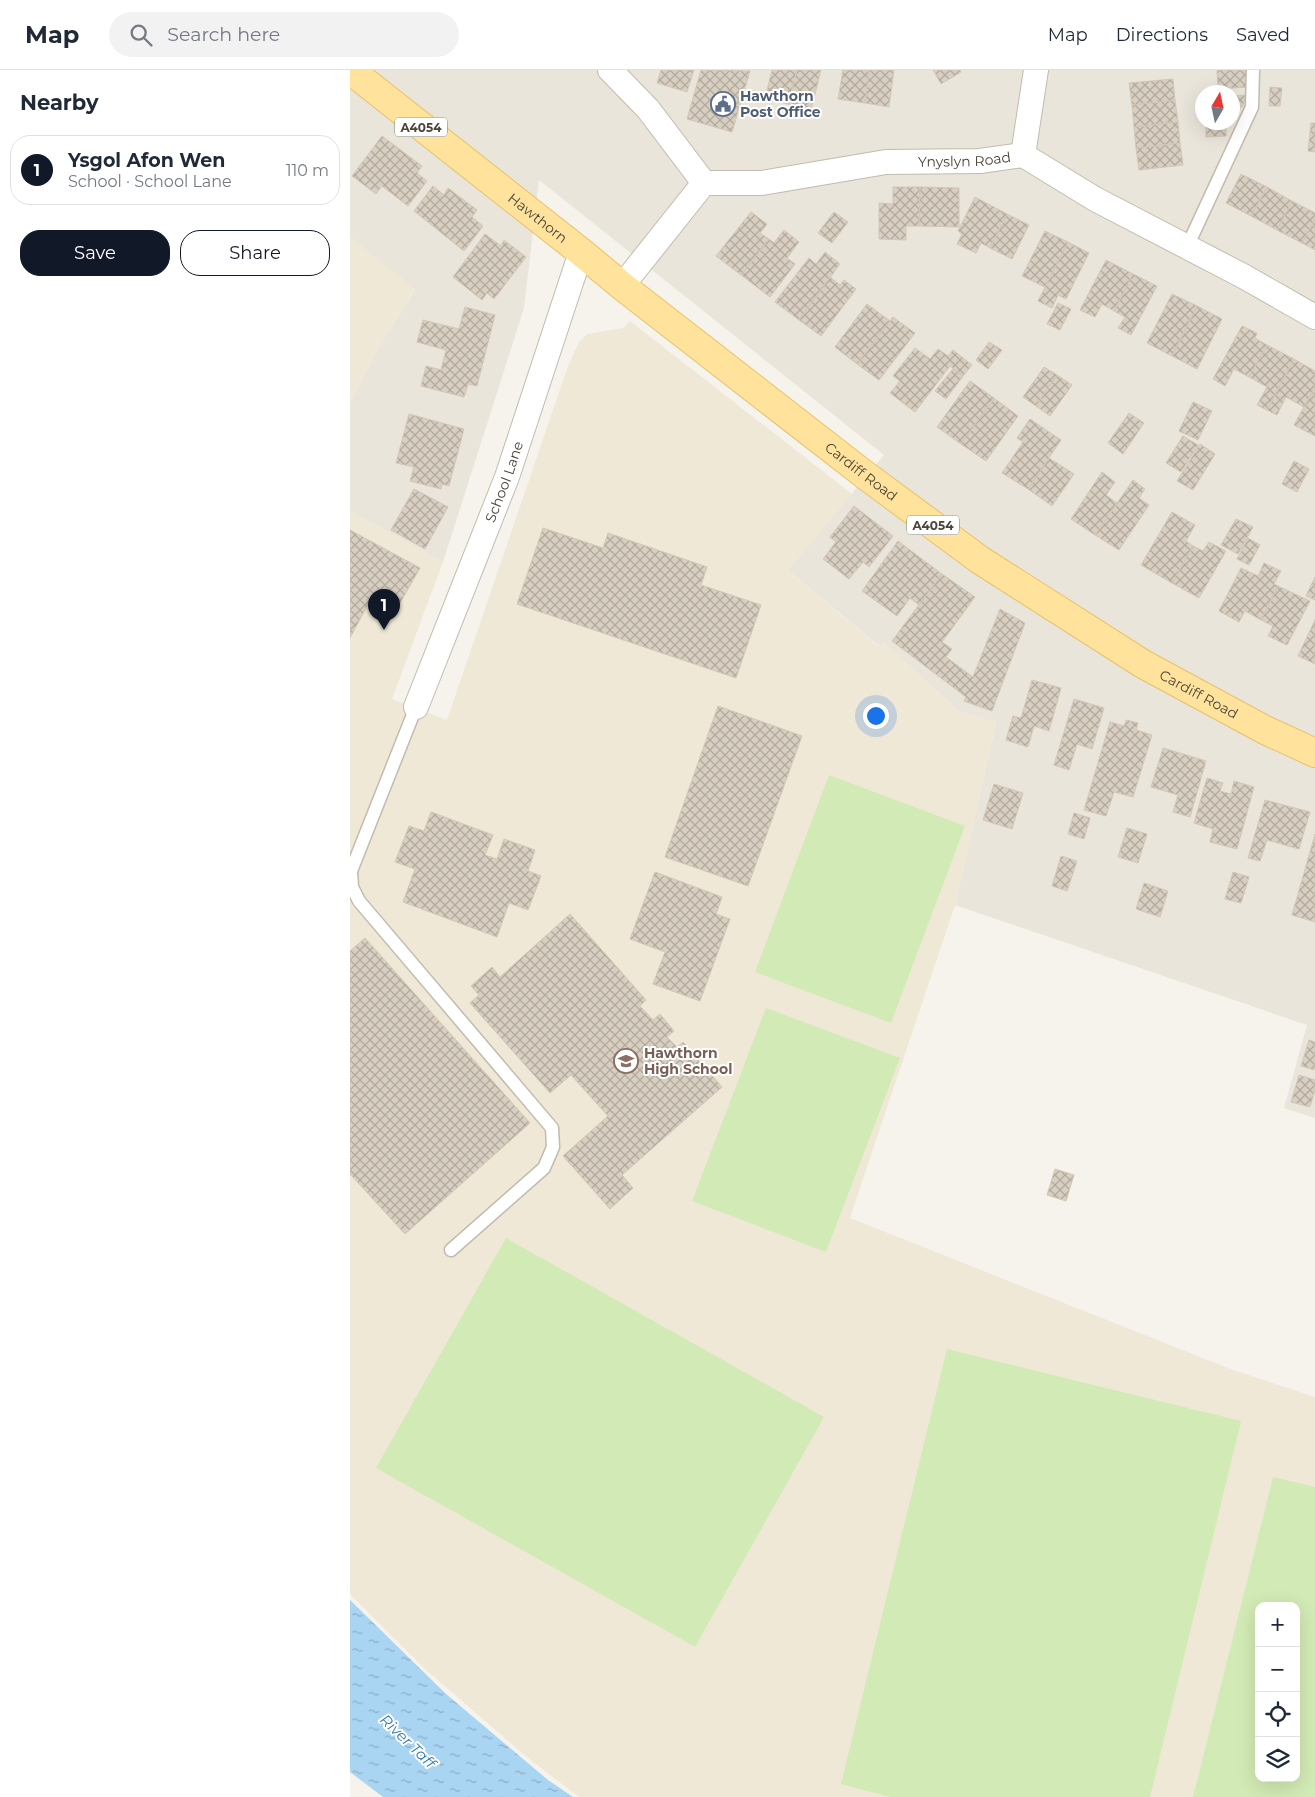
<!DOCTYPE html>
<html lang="en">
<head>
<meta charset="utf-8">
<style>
  :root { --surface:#fff; --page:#f2f2f3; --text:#1f2937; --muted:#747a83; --line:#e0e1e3; --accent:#111827 }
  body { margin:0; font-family:Montserrat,sans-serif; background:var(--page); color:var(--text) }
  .controls { position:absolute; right:15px; bottom:15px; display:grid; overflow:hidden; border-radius:10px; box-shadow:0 5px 20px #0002 }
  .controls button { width:45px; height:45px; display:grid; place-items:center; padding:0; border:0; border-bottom:1px solid var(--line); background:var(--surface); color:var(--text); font:25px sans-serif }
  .compass { position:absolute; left:845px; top:15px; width:45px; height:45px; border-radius:50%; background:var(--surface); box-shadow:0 5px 20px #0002; rotate:9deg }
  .you { position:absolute; left:525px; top:645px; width:18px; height:18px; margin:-12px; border:4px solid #fff; border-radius:50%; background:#1a73e8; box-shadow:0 0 0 8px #1a73e833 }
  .badge { display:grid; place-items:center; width:32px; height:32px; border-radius:50%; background:var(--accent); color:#fff; font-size:16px; font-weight:700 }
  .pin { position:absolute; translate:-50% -41px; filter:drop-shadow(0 1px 2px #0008) }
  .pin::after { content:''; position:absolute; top:26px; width:18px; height:15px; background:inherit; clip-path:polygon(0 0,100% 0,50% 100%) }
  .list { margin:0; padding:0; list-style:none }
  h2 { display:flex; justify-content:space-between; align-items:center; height:65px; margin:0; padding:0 20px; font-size:21px }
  h2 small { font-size:16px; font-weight:400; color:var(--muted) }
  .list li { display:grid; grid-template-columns:32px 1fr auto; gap:15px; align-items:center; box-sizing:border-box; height:70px; margin:0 10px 10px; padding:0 10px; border:1px solid var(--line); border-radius:20px }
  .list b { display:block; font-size:19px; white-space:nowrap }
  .list p { margin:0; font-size:16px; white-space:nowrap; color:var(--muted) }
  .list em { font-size:16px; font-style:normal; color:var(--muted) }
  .actions { display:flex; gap:10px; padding:15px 20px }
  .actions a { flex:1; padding:11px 0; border:1px solid var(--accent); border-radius:20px; text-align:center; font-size:18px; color:var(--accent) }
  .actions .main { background:var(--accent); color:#fff }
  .icon { flex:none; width:28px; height:28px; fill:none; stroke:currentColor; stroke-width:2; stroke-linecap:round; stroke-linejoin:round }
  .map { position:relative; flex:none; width:965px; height:1727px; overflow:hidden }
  header { display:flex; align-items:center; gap:30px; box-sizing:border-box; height:70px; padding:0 25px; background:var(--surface); border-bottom:1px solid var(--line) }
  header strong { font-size:24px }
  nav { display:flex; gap:28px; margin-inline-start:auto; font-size:18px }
  .search { width:350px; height:45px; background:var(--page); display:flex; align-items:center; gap:12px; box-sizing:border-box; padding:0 18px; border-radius:28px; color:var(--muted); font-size:19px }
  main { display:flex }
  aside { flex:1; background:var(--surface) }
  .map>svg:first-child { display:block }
  .residential { fill:#eae5da; fill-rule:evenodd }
  .education { fill:#efe8d6; fill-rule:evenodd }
  .green { fill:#d2eab5; fill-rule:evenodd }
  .water { fill:url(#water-ripples) }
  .building { fill:url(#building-cross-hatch); stroke:#d3c7b4 }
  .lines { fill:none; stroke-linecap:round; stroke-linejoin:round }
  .lane-casing { stroke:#c2bbae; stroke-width:15 }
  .street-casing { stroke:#c2bbae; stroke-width:26 }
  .primary-casing { stroke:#e6c16a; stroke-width:30 }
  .lane { stroke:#fff; stroke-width:12 }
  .street { stroke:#fff; stroke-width:24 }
  .primary { stroke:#ffe39c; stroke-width:28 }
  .labels { text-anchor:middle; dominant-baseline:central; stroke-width:4; stroke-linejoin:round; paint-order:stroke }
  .shield { fill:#fff; stroke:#817c74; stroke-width:1 }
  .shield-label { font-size:12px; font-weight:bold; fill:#4b4439 }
  .service-label { font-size:14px; font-weight:bold; fill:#4e5e75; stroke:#fff; text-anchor:start }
  .street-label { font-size:14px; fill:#4b4439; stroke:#fff }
  .education-label { font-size:14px; font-weight:bold; fill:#785e54; stroke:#fff; text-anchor:start }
  .water-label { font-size:15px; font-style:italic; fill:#2e7ab2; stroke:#fff }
</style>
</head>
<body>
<header>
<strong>Map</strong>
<div class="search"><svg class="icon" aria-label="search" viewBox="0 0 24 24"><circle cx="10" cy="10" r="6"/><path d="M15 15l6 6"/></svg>Search here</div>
<nav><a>Map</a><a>Directions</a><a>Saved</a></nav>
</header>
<main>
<aside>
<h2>Nearby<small></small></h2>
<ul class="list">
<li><span class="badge">1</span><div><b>Ysgol Afon Wen</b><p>School · School Lane</p></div><em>110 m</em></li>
</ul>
<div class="actions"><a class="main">Save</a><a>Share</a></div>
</aside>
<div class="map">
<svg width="965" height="1727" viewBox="0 0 965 1727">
  <defs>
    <pattern id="water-ripples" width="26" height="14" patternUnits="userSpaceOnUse" patternTransform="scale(1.25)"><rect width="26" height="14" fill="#a9d4f2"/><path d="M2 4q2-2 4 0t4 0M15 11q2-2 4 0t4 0" fill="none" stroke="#8caec5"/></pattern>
    <pattern id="building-cross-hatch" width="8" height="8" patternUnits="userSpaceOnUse" patternTransform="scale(1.25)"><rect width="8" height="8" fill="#d8cfc1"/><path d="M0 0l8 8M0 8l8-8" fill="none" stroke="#b1aa9e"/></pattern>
  </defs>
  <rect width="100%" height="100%" fill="#f6f3ec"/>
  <path class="residential" d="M0 0H965V1048L934 1038 957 955 605 835 646 652 610 642 534 573 530 577 438 500 534 385 189 110 174 238 93 492 0 441V333L31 273 65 220 0 167ZM852 22H882V52H852Z"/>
  <path class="education" d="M0 167 65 219 31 273 0 333Z
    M280 251 502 424 438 500 529 577 534 573 610 642 646 652 605 835 500 1148 883 1300 965 1327V1727H229L178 1688 75 1599 0 1524V441L93 492 42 629 97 650 218 296 229 272 237 264 273 258ZM909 1536H946V1708H909Z"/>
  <path class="green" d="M479 705 615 756 541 953 405 902Z
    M416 938 550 988 476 1182 342 1131Z
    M156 1168 474 1347 345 1577 26 1398Z
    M597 1279 891 1351 800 1727H540L491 1714Z
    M923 1407 965 1417V1727H843ZM909 1536H946V1708H909Z"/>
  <path class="water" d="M0 1530 96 1624 198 1710 223 1727H33L0 1702Z"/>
  <path class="building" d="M311 0H344L337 22 307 13Z
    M351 0 400 1 382 62 337 49Z
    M422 0H447L438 34 415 28Z
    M447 0H471L461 40 438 34Z
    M493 0H519L515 33 488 29Z
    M519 0H544L539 37 515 33Z
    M583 0H610L611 2 591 14Z
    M867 0H900L898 17 868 19Z
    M823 9 825 30 782 35 779 13Z
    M920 17 932 18 930 36H919Z
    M897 25 892 37 882 38V26Z
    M825 30 828 52 784 57 782 35Z
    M828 52 830 73 786 78 784 57Z
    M856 52H876V66L856 67Z
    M961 53H965V82L958 81Z
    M32 66 72 96 67 103 77 111 58 136 32 116 26 124 2 106Z
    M830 73 833 95 789 100 786 78Z
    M891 104 917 117 901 146 876 133Z
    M83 116 94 125 98 118 127 140 122 147 133 156 114 181 64 141Z
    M543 117H570L569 156H556V170L529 169V133L543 134Z
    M570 117 609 118V157L569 156Z
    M917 117 942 131 927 160 901 146Z
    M625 127 657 144 640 178 631 173 626 183 607 174 612 164 608 161Z
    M942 131 965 143V149L952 173 927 160Z
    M401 142 417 154 410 163 419 169 391 205 366 186Z
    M484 142 498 152 482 173 468 163Z
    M657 144 679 155 662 189 640 178Z
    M965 149V180L952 173Z
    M434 160 449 172 437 188 445 194 420 227 391 205 419 169 424 173Z
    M695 161 718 172 695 217 672 206Z
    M135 164 151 176 154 170 176 187 144 229 137 223 132 230 103 207Z
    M718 172 739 183 716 229 708 225 702 238 688 231Z
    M475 182 490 194 449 250 425 232 459 188 466 194Z
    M756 190 783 204 764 241 752 234 745 247 730 240Z
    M783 204 807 216 781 265 768 258 775 247 764 241Z
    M480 207 490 215 494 210 506 219 471 266 449 250Z
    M822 224 847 236 822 286 797 273Z
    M708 233 721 239 710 260 697 254Z
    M517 234 540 251 507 294 485 277Z
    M847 236 872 249 847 299 822 286Z
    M115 237 145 245 127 316 118 314 114 327 71 316 76 296 91 300 96 280 67 272 73 250 109 259Z
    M543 247 565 263 529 310 507 294Z
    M892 256 907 263 905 268 917 275 899 307 884 299 875 316 863 309Z
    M639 272 652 280 638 299 626 290Z
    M917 275 944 289 917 340 907 335 917 317 899 307Z
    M565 278 580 289 588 279 598 286 603 280 622 295 613 306 600 296 565 342 540 323 550 311 543 306Z
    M944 289 965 301V317L954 337 936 327 927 345 917 340Z
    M694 297 707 305 686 336 673 327Z
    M603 299 613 306 596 329 585 321Z
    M707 305 722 315 700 346 686 336Z
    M620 311 644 328 611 374 587 357Z
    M965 317V366L944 355Z
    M644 328 668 346 636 391 611 374Z
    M843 332 862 341 848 370 829 361Z
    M779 343 794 353 773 384 758 373Z
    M59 344 114 359 99 416 92 414 91 419 60 411 64 397 46 393Z
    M680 349 711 370 678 419 652 403 673 372 667 368Z
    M833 366 848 375 831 402 816 393Z
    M850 374 865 384 843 420 827 411Z
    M699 388 724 404 702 436 678 419Z
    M944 391 959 399 947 422 932 414Z
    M752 402 765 412 756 425 767 433 745 465 721 449Z
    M783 410 795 419 789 428 799 435 769 480 745 465Z
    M64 419 98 437 75 479 41 460Z
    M504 436 543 466 519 497 513 492 499 509 473 489 486 472 480 467Z
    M822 442 845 455 836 471 843 476 822 513 791 495Z
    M886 449 903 457 888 484 871 475Z
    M193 458 253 478 258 463 357 497 351 515 411 535 386 608 167 534Z
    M0 460 70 498 46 540 22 527 0 568Z
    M898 468 910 475 899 495 887 489Z
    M548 471 592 504 569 535 560 528 547 546 512 521Z
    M859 472 876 481 849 528 822 513 843 476 853 481Z
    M914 493 931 501 924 514 928 516 911 550 895 541 889 552 869 541 891 498 908 506Z
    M592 504 625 527 592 572 602 579 596 587 623 607 650 539 675 553 642 641 614 631 616 627 542 571Z
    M965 507V530L956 526Z
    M928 516 960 531 937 575 918 566 923 556 911 550Z
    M965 550V594L948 586Z
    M682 610 711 618 699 661 684 656 678 677 656 670 663 646 671 648Z
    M724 629 754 638 742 679 727 674 719 700 704 695Z
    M368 636 452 666 398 816 315 787Z
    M776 650 788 653 786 660 802 665 783 727 764 722 756 746 734 740 760 652 774 656Z
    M813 678 856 691 840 747 823 742 828 725 801 717Z
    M857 708 873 713 870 721 881 724 884 711 904 717 887 779 860 772 863 759 844 753Z
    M644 714 673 723 662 759 633 750Z
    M915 730 960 742 949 779 917 770 910 791 898 788Z
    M81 742 143 765 135 785 147 789 154 769 185 780 178 801 191 806 178 840 159 833 147 867 53 832 65 799 45 792 59 756 74 761Z
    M724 743 740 748 734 769 718 764Z
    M777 758 797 764 788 793 768 787Z
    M965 764V852L942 845Z
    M711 786 727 791 717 821 702 816Z
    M305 802 372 827 366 844 380 849 350 931 303 914 315 882 280 869Z
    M883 802 899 807 891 833 875 829Z
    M794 813 818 821 810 847 786 839Z
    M220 844 296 930 290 936 303 950 310 944 324 961 317 967 327 977 333 972 372 1017 272 1105 283 1118 260 1139 213 1086 258 1046 221 1005 200 1023 120 933 129 925 121 916 142 897 150 907Z
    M15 868 180 1053 55 1164 0 1104V881Z
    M959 970 965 972V1000L951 996Z
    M949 1005 965 1010V1020L960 1037 941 1032Z
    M705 1099 724 1105 716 1131 697 1125Z"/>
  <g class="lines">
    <defs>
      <path id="lane" d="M837 177 902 37 903 0
        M66 637 1 801 2 817 9 831 202 1058 203 1077 194 1098 101 1180"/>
      <g id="street">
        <path d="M260 0 298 39 354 113"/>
        <path d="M673 85 686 0"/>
        <path id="s1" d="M272 216 354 113H412L536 92 630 91 673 85 745 129 893 206 965 247"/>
        <path id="s2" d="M66 637 157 407 231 182"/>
      </g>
      <g id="primary">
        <path id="s3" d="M0 0 231 182 272 216 515 405 630 490 793 594 915 660 965 683"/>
      </g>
    </defs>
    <use href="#lane" class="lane-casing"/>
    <use href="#street" class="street-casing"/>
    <use href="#primary" class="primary-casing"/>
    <use href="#lane" class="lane"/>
    <use href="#street" class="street"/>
    <use href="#primary" class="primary"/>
  </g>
  <defs>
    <symbol id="civic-ring" viewBox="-11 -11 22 22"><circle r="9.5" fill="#fff" stroke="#5c6f8a" stroke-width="1.5"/><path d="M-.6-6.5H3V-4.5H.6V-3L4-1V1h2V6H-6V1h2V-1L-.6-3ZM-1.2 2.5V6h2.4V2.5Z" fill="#5c6f8a"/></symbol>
    <symbol id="school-ring" viewBox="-11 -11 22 22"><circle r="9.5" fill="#fff" stroke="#8d6e63" stroke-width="1.5"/><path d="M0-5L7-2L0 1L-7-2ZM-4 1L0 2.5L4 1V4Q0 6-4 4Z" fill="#8d6e63"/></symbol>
  </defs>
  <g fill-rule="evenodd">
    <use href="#civic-ring" x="359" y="20" width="28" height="28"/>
    <use href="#school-ring" x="262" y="977" width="28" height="28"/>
  </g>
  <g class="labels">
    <g class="shield">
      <rect x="45" y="47.5" width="52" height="19" rx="4"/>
      <rect x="557" y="445.5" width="52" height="19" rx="4"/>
    </g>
    <g class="shield-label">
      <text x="71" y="57">A4054</text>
      <text x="583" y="455">A4054</text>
    </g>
    <g class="service-label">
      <text x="390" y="26">Hawthorn<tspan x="390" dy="16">Post Office</tspan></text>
    </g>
    <g class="street-label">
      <text stroke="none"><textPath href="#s1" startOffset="394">Ynyslyn Road</textPath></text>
      <text stroke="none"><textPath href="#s3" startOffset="239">Hawthorn</textPath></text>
      <text stroke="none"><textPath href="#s3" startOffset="650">Cardiff Road</textPath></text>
      <text stroke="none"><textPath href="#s2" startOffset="242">School Lane</textPath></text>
      <text stroke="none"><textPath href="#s3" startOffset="1055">Cardiff Road</textPath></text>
    </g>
    <g class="education-label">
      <text x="294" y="983">Hawthorn<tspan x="294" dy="16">High School</tspan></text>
    </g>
    <g class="water-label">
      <text transform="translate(58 1671) rotate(44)">River Taff</text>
    </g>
  </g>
</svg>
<div class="controls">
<button>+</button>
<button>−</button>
<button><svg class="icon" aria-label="locate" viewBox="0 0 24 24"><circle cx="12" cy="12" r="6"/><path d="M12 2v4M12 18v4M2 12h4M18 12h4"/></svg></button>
<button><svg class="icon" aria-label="layers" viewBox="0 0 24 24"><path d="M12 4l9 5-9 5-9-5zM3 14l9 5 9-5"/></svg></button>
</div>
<svg class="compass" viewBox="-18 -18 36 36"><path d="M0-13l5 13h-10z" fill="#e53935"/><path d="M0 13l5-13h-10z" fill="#747a83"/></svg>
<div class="you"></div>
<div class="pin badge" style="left:34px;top:560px">1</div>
</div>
</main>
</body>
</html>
